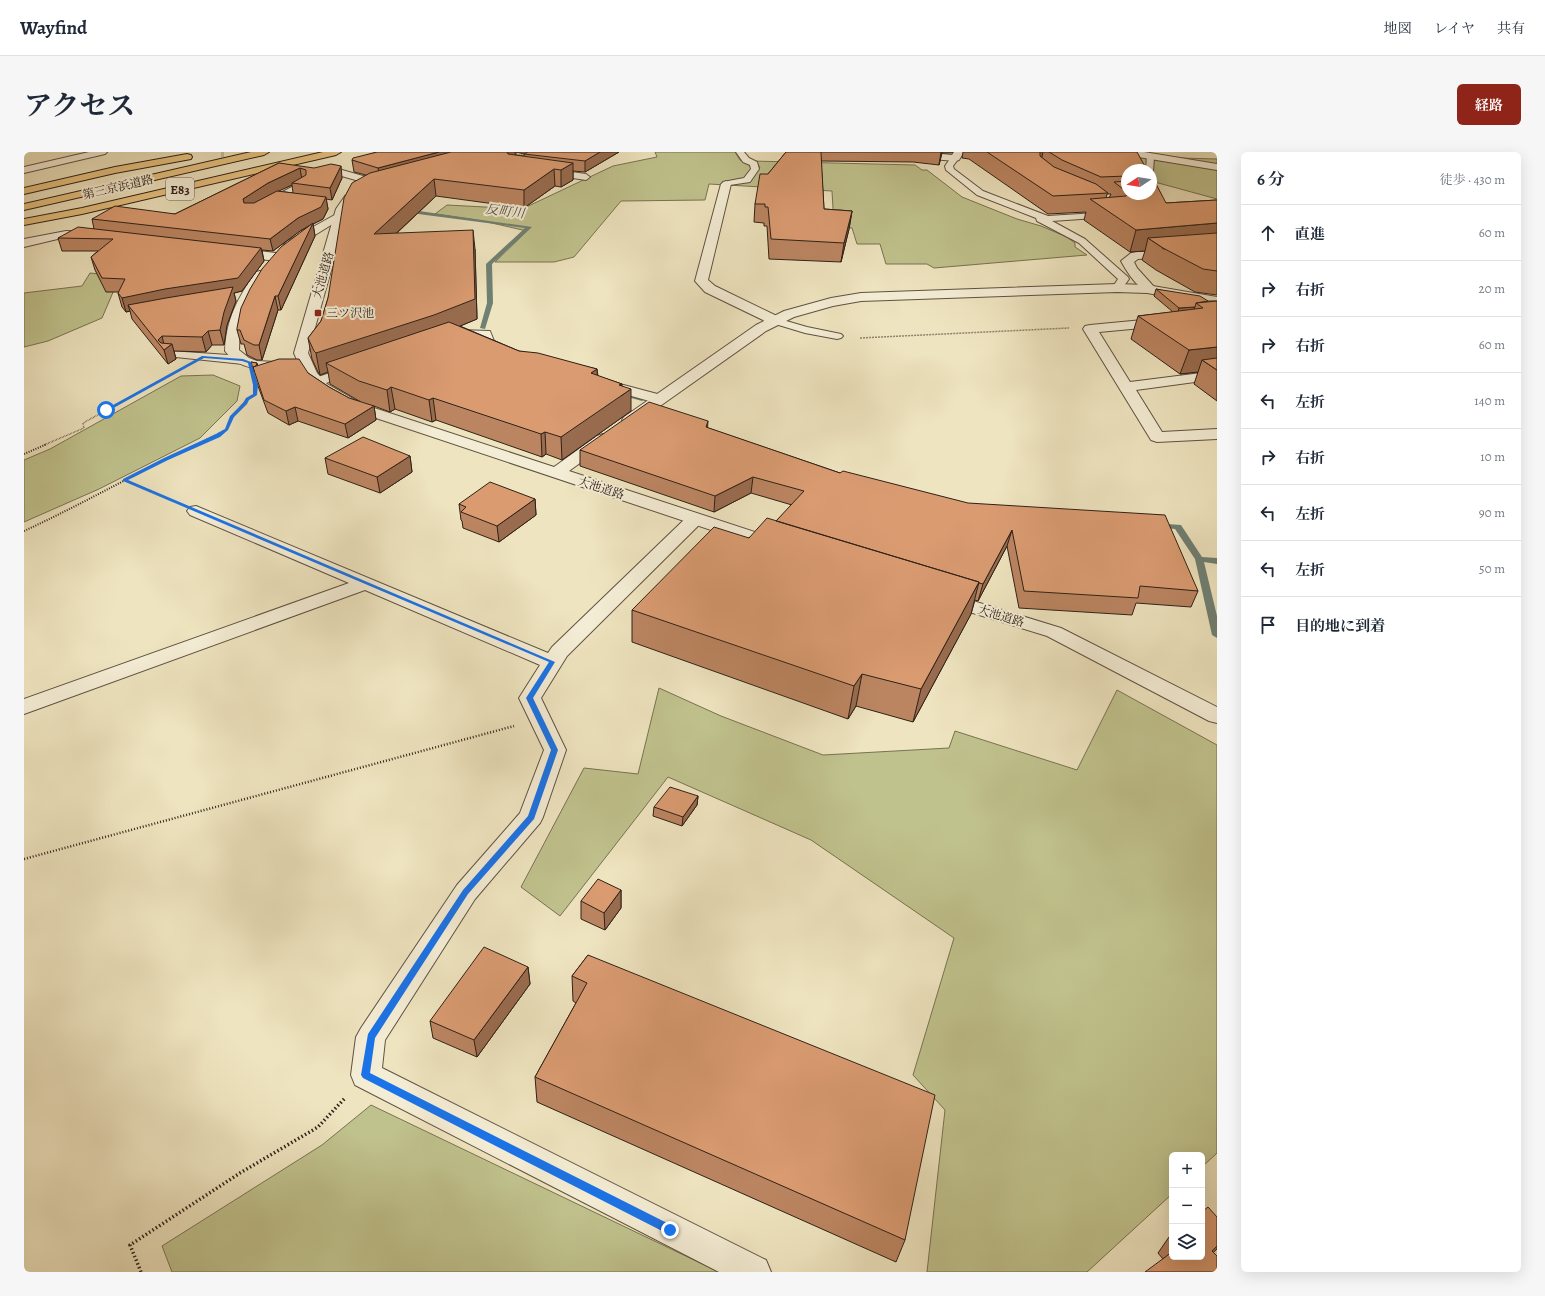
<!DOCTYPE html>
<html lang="ja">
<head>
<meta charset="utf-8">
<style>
  :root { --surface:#fff; --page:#f6f6f7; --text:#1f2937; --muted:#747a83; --line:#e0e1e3; --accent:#8f2418 }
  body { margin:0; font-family:Alegreya,"Noto Serif JP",serif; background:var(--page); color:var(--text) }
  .controls { position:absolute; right:12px; bottom:12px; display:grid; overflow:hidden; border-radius:6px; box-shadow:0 4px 16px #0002 }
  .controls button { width:36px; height:36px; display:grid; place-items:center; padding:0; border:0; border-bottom:1px solid var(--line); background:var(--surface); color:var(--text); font:20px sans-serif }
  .compass { position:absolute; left:1097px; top:12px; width:36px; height:36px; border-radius:50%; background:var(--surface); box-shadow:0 4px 16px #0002; rotate:258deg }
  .stop { position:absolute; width:12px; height:12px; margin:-9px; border:3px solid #1a73e8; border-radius:50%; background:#fff }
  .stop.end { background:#1a73e8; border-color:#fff; box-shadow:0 1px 4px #0008 }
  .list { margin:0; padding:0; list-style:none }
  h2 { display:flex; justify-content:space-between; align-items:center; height:52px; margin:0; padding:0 16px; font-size:17px }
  h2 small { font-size:13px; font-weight:400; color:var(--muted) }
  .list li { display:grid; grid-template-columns:26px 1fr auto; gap:12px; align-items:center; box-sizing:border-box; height:56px; padding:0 16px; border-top:1px solid var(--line) }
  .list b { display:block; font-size:15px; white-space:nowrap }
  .list em { font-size:13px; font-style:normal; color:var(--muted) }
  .icon { flex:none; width:22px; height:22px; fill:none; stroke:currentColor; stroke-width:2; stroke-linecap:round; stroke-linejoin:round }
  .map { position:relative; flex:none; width:1193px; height:1120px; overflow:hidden; border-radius:6px }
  header { display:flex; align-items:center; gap:24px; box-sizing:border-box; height:56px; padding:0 20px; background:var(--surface); border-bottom:1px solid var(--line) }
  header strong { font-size:19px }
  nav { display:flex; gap:22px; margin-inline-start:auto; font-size:14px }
  .intro { display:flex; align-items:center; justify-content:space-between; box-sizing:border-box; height:96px; padding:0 24px }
  h1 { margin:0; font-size:28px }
  .button { padding:10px 18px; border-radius:6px; background:var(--accent); color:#fff; font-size:14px; font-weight:700 }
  main { display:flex; gap:24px; padding:0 24px }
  aside { flex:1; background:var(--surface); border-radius:6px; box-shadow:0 4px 16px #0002 }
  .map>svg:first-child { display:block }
  .green { fill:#c0c28d; stroke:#787252 }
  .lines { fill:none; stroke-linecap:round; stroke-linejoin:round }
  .stream { fill:#6f8074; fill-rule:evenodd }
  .motorway-tunnel { stroke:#c8bd9e; stroke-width:11; stroke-dasharray:11 5.5; stroke-linecap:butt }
  .service-casing { stroke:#5f5242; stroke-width:2 }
  .minor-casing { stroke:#5f5242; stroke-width:2 }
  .tertiary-casing { stroke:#5f5242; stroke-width:2 }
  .motorway-casing { stroke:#2f2118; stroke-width:2 }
  .path-far3 { stroke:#2f2118; stroke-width:1.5; stroke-dasharray:0.5 1; stroke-linecap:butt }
  .path-far2 { stroke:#2f2118; stroke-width:2; stroke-dasharray:1 1.5; stroke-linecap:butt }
  .path-far1 { stroke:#2f2118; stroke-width:2.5; stroke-dasharray:1 2; stroke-linecap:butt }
  .path { stroke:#2f2118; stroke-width:3.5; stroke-dasharray:1.5 2.5; stroke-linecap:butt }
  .service { fill:#f4edd5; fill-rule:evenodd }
  .minor { fill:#f4edd5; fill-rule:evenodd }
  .tertiary { fill:#f4edd5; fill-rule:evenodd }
  .motorway { fill:#e7c280; fill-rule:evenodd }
  .wall { fill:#bb8561; stroke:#2f2118; fill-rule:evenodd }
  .shaded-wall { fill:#996c4f; stroke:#2f2118 }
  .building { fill:#da9b71; stroke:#2f2118 }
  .route { fill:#1a73e8 }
  .poi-dot { fill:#8f2418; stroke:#f4edd5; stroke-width:1.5 }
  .labels { text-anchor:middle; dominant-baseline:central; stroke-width:4; stroke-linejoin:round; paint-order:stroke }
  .far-street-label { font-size:12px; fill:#2f2118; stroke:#f4edd5 }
  .far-poi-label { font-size:12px; fill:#2f2118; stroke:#f4edd5; text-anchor:start }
  .shield { fill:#f4edd5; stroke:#6a5e51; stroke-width:1 }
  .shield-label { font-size:13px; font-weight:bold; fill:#2f2118 }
  .far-water-label { font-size:13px; font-style:italic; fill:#4f5046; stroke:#f4edd5 }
</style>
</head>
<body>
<header>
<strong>Wayfind</strong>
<nav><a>地図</a><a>レイヤ</a><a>共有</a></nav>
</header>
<div class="intro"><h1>アクセス</h1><a class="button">経路</a></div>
<main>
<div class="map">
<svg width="1193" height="1120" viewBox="0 0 1193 1120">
  <rect width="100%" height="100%" fill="#eee4bf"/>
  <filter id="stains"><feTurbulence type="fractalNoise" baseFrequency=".005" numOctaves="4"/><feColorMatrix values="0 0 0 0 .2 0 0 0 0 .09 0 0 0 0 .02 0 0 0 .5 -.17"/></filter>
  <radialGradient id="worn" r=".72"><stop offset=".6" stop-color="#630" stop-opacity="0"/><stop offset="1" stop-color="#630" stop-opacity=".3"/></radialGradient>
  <path class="green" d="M631 0H711L716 8 726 13 727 17 736 16 734 12 727 9 891 13 898 18H903L938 45 993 67 1017 74 1043 85 1051 91V95L1063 103 910 116 903 112H862L856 92H833L828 76 810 74 808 39 685 32 681 48 597 49 550 105 530 110H471L503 79 459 69 411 62 423 53 498 57 589 14 633 5Z
    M1115 5 1193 7V47L1127 29V18H1121Z
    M66 121 96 124 78 166 24 189 0 195V141L58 134Z
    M189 223 216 234 213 249 176 286 75 337 0 370V308L26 297 157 224Z
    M635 536 697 564 799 603 925 596 931 579 1053 618 1093 538 1193 593V1001L1178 1015V1003H1148V1042L1063 1120H903L921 958 889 923 930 786 787 688 644 625 536 764 497 735 560 616 614 622Z
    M347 953 695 1120H148L138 1094 298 993Z"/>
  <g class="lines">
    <path class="stream" d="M381 57 508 75 468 112 469 151 461 177 456 176 463 151 462 112 501 76 379 60V58Z
      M595 239 620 246 621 247 618 249 593 242 592 241Z
      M1129 371 1157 373 1178 405 1193 406V412L1180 410 1193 464V486L1188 483 1171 407 1151 377 1129 375Z"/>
    <path class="motorway-tunnel" d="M197 0H200"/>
    <defs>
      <path id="service" d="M712 0H720L725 6 733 10 735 17 726 30 699 34 698 32 699 30 720 26 727 17 726 13 719 10Z
        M1123 3H1129L1130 5 1129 20H1127V18H1122Z
        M928 4H931L935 6 929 14 930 17 959 39 1024 64 1089 60 1091 62 1086 65 1028 69 1061 87 1104 125 1105 127 1097 138H1089L1088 136 1094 127 1055 91 1013 69 1012 66 953 43 922 18 921 14Z
        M525 17 562 22 566 25 562 28 522 22 521 20 522 18Z
        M752 166 783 175 817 182 819 184 817 186 813 187 781 181 748 171 746 169Z
        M146 199 219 204 223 206 225 208 223 210 219 212 142 204 140 202 142 200Z"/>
      <path id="minor" d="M65 0H83L81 2 0 21V15Z
        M857 0H896L928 3 930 0H940L935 8 931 9 862 3Z
        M1097 0H1120L1193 12V18L1102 3Z
        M304 14 360 30 361 32 356 35 300 19 299 17Z
        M279 29 283 30 284 32 283 34 240 58 236 59 230 56 232 54Z
        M702 29 707 32 684 128 691 134 757 166 759 169 757 172H747L681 140 671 129 697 32Z
        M316 60 320 61 322 63 320 65 270 96H262L260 93 262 90Z
        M42 79 68 80 72 82 74 84 72 86 68 88 42 85 0 95V87Z
        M1193 93V101L1114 107 1110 110 1113 116 1132 137 1131 140C1117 143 1103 120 1097 109L1107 101 1111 100Z
        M210 96 252 101 256 102 258 105 256 108 252 109 206 103 204 100 206 97Z
        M236 119 240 120 242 123C227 147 215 169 215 198L225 206 233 209 271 211 273 214 271 217 266 218C243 218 216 220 201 199 202 168 214 145 232 120Z
        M1193 161V169L1075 180 1106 230 1193 219V227L1112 238 1138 280 1193 277V287L1133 290 1127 288 1059 177 1061 174 1066 173Z
        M434 178 466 179 470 189 491 199 493 202 491 205C480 208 459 197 455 186H436L424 190 419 189 417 186 419 183Z
        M333 212 338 213 340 216 338 219 293 234 288 233 286 230 288 227Z
        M577 227 641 244 644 247 641 250 636 252 572 234 570 231 572 228Z
        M172 354 524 501 528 495 665 363 671 362 677 363 680 367 677 371 543 504 517 546 542 598 519 665 516 671 451 747 361 888 358 916 742 1108 747 1120H695L331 933 327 923 332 885 337 876 433 733 496 661 520 598 495 546 516 513 341 438 0 562V547L325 431 166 363 163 359 166 355Z"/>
      <path id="tertiary" d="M341 34 345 35 346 37 345 39 329 48 324 57 284 201 293 221 303 232 338 252 530 315 573 284 579 282 585 284 587 287 585 290 545 319 761 390 763 394 761 398 754 400 747 398 328 258C298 243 283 233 270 201L312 57 321 44Z
        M1093 132 1123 133 1193 145V153L1123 141 1093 140 837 149 809 154 770 165 742 179 612 271 606 273 600 271 598 268 600 265 732 173 760 159 807 146 837 141Z
        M920 440 1037 476 1193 555V571L1185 569 1023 484 913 450 910 446 913 442Z"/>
      <path id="motorway" d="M227 0H245L240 3 0 58V52Z
        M299 0H317L312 3 58 62 0 73V67L58 56Z
        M163 2 167 3 168 5 167 7 91 21 0 42V36L91 15Z"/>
    </defs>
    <use href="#service" class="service-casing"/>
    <use href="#minor" class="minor-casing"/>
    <use href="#tertiary" class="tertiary-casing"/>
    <use href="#motorway" class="motorway-casing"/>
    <path class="path-far3" d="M493 4 502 0
      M836 186 1045 176
      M20 293 60 276 59 271 147 223
      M172 293 203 277C208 263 218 250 231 243V234"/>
    <path class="path-far2" d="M0 302 23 292
      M101 328 149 349
      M0 379C59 352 115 319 174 292"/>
    <path class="path-far1" d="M0 707 490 574"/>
    <path class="path" d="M117 1120 106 1093 216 1021 294 975 321 946"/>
    <use href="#service" class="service"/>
    <use href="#minor" class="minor"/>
    <use href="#tertiary" class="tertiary"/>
    <use href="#motorway" class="motorway"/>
  </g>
  <path class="wall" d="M353 0H595L561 20 549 19V28L537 35 531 34 500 56 412 44 373 81 451 97 453 167 436 174 495 199 573 217 574 224 598 232V234L607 259 538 308 522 302 518 305 412 268 408 270 371 257 366 260 350 254 352 268 324 286 274 269 265 273 244 261 228 218 227 210 233 211 234 214 284 221 305 235 325 246 337 250 306 232 304 220 296 223 294 220 288 207 284 186 297 169 342 23 330 20 328 8ZM492 0 500 2V4L492 3Z
    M762 0H929L927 1H918L915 13 889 10 797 9 800 57 828 59 825 77 817 110 745 107 743 74H740V71L730 70 731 52 744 22Z
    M939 0H1113L1103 18V42L1142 51 1193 48V143L1171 140 1132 118 1118 108 1121 99 1106 100 1060 68 1062 60 1024 62 945 7 938 6ZM1083 42H1087L1085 46H1082Z
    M255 11 318 26 308 48 302 47 304 57 299 67 289 72 291 84 257 158H254L238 208H233L223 203 220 192H217L213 178 284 75 276 79 249 99 238 98 240 109 218 139 210 141 212 149 203 173 200 193H188L182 200 150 199 152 207 144 212 108 167 106 159 102 160 98 155 94 141 95 140H82L71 118 67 105 74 99H38L34 86 70 77 68 67 151 62ZM268 33 269 41 253 39Z
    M1132 137 1184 149H1193V249L1170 232 1174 220 1156 222 1107 187 1114 164 1149 160 1130 144Z
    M684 276 816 321 1174 439 1167 455 1112 451 1108 463 995 456 983 394 954 449 951 448 947 462 889 570 832 554 824 567 608 490V458L752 369 768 353 727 341 690 360 556 314V298Z
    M386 304 388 320 356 341 304 322 301 306Z
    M511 347 512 363 475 390 439 376 438 369 437 368 435 352Z
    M674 644 673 653 658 674 629 664 630 655Z
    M597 738V756L581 778 557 767V749Z
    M564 803 881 1088 872 1110 513 950 511 925 552 851 549 849 548 824Z
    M504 815 506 832 453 905 409 886 406 869Z
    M1148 1083V1105L1190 1100 1139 1107 1134 1101 1145 1085Z"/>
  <path class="shaded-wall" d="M415 0H458L356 27 354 16Z
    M482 0H491L492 8Z
    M576 0H595L561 20V9Z
    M917 0H918L915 13Z
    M1015 0H1019L1016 14Z
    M549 11V28L537 35V18Z
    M317 14 318 26 308 48 306 36Z
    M276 16 278 28 268 31V33L246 43 221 59 219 47 244 31Z
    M530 17 531 34 500 56V38Z
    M410 27 412 44 352 100 350 82Z
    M302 45 304 57 299 67 289 72 291 84 257 158 254 144 288 72 276 79 249 99 246 87Z
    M828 59 825 77 817 110 820 91Z
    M1193 71V92L1139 97V96L1124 86 1121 99 1106 100 1112 78Z
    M449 78 451 97 453 167 412 184 302 211 304 220 296 223 292 201Z
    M237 96 240 109 218 139 210 141 212 149 203 173 200 193 196 178 104 153 106 159 102 160 98 146Z
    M251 144 254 158 238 208 235 193Z
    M1171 155 1168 162 1153 163 1155 156Z
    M184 179 188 193 182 200 178 185Z
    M138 184 141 197 148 192 152 207 144 212 140 198 134 188Z
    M1193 195V218L1178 208 1174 220 1156 222 1165 198Z
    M573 217 574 239 567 221Z
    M598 232 597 244 607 237V259L538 308 537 285Z
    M367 235 371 257 366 260 363 238Z
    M409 246 412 268 408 270 405 248Z
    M350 254 352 268 324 286 321 272Z
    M271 255 274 269 265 273 262 259Z
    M684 269 683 284 682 275Z
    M521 280 522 302 518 305 517 282Z
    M386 304 388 320 356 341 353 325Z
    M729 325 727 341 690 360 691 344Z
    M511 347 512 363 475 390 473 374Z
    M988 378 983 394 954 449 959 432Z
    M955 430 947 462 889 570 897 537Z
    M838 522 832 554 824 567 830 534Z
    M674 644 673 653 658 674 659 665Z
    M597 738V756L581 778 580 761Z
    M504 815 506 832 453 905 450 888Z
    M1193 1094V1097L1176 1114 1188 1099Z"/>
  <path class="building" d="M353 0H415L354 16 328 8 329 6Z
    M427 0H483L484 2 549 11 537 18 530 17 500 38 410 27 350 82 449 78 451 147 410 163 292 201 290 199 284 186 297 169 304 146 320 46 328 31 346 21Z
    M504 0H576L561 9 500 2Z
    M762 0H797L800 57 828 59 820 91 747 87 744 55H741V52H731L736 22H744Z
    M963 0H1016V4L1030 15 1072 32 1084 41 1029 44Z
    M1025 0H1113L1123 18H1103V24L1077 25 1038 8Z
    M255 11 290 16 307 12 317 14 306 36 268 31 282 23V18L276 16 244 31 219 47 220 51H230L253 39 302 45 297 55 274 66 246 87 68 67 91 54 151 62Z
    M1127 28H1130L1142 51 1193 48V71L1112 78 1066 47 1102 44 1103 42H1127Z
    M1103 29V40L1090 30Z
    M289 71 254 144H251L235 193H230L220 188 216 178H213V176L217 156 226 137 238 117 257 95Z
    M54 75 237 96 214 126 141 137 98 146 94 141 101 127 78 126 67 105 89 87 34 86Z
    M1193 81V119L1179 117 1139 96 1124 86Z
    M209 135 200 160 196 178 184 179 178 185 138 184 134 188 137 191 148 192 140 198 104 153 142 146Z
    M1132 137 1176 144 1184 149 1172 151 1171 155 1155 156Z
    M1193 149V195L1165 198 1114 164 1179 156 1172 151Z
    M425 170 495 199 514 201 573 217 567 221 598 232 595 233 607 237 537 285 521 280 517 282 409 246 405 248 367 235 363 238 335 229 302 211Z
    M1193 206V218L1178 208Z
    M255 207H275L284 221 305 235 325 246 350 254 321 272 271 255 262 259 240 248 229 215Z
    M227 210 233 211 232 214 229 215 230 220Z
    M625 250 684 269 682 275 816 321 819 319 944 351 1141 363 1174 439 1116 434 1114 446 1000 439 988 378 959 432 955 431V430L752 369 780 339 729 325 691 344 556 298Z
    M339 285 386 304 353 325 301 306Z
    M466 330 511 347 473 374 437 360 442 355 435 352Z
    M743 366 955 430 897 537 838 522 830 534 608 458 690 375 725 386Z
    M646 635 674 644 659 665 630 655Z
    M574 727 597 738 580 761 557 749Z
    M460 795 504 815 450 888 406 869Z
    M564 803 911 943 881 1088 511 925 563 831 548 824Z
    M1184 1055 1193 1065V1094L1188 1099 1193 1104V1120H1121L1148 1100V1105H1178V1060Z
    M1148 1083V1088L1145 1085Z"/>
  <path class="route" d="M178 204 219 207 227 210 234 233 233 243 225 248 223 252 210 265 204 278 196 285 144 308 104 328 531 510 509 546 534 598 510 667 444 742 351 886 346 921 649 1074 651 1078 649 1081 646 1083 642 1081 339 926 337 923 344 882 439 738 504 664 527 598 502 546 525 510 99 329V327L140 306 192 282 201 277 206 264 219 251 222 246 229 242V233L224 211 218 209 180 206 84 259 80 258Z"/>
  <rect class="poi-dot" x="290" y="157" width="8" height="8" rx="2"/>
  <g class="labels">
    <g class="far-street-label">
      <text transform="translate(94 35) rotate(-13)">第三京浜道路</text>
      <text transform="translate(299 123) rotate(-74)">大池道路</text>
      <text transform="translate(577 336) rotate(18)">大池道路</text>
      <text transform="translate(977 464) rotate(17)">大池道路</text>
    </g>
    <g class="far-poi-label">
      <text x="302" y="161">三ツ沢池</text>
    </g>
    <rect class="shield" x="142" y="26" width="28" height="22" rx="3"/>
    <g class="shield-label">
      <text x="156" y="37">E83</text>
    </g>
    <g class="far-water-label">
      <text transform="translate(481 59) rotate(7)">反町川</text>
    </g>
  </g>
  <rect width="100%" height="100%" filter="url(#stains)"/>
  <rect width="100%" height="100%" fill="url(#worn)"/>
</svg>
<div class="controls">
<button>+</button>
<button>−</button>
<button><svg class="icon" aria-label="layers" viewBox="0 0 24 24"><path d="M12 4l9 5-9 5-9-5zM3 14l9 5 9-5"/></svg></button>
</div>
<svg class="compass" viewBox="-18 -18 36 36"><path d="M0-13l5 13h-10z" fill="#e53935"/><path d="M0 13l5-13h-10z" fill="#747a83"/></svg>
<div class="stop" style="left:82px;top:258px"></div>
<div class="stop end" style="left:646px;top:1078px"></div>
</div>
<aside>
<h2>6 分<small>徒歩 · 430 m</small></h2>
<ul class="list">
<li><svg class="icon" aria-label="ahead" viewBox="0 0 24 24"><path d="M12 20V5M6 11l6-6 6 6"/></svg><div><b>直進</b></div><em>60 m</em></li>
<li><svg class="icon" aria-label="right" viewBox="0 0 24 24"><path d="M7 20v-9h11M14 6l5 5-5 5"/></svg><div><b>右折</b></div><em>20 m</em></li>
<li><svg class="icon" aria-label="right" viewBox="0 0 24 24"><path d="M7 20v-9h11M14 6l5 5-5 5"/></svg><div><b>右折</b></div><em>60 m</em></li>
<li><svg class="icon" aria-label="left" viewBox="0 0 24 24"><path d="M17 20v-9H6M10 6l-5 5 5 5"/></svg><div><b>左折</b></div><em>140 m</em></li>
<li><svg class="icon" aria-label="right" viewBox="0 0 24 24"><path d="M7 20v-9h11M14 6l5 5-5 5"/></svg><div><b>右折</b></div><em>10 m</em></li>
<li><svg class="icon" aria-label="left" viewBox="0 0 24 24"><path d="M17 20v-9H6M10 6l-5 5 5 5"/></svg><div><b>左折</b></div><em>90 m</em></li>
<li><svg class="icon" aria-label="left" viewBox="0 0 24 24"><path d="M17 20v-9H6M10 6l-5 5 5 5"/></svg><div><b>左折</b></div><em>50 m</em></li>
<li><svg class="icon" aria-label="arrive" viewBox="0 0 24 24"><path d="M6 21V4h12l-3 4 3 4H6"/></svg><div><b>目的地に到着</b></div></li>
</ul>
</aside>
</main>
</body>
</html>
